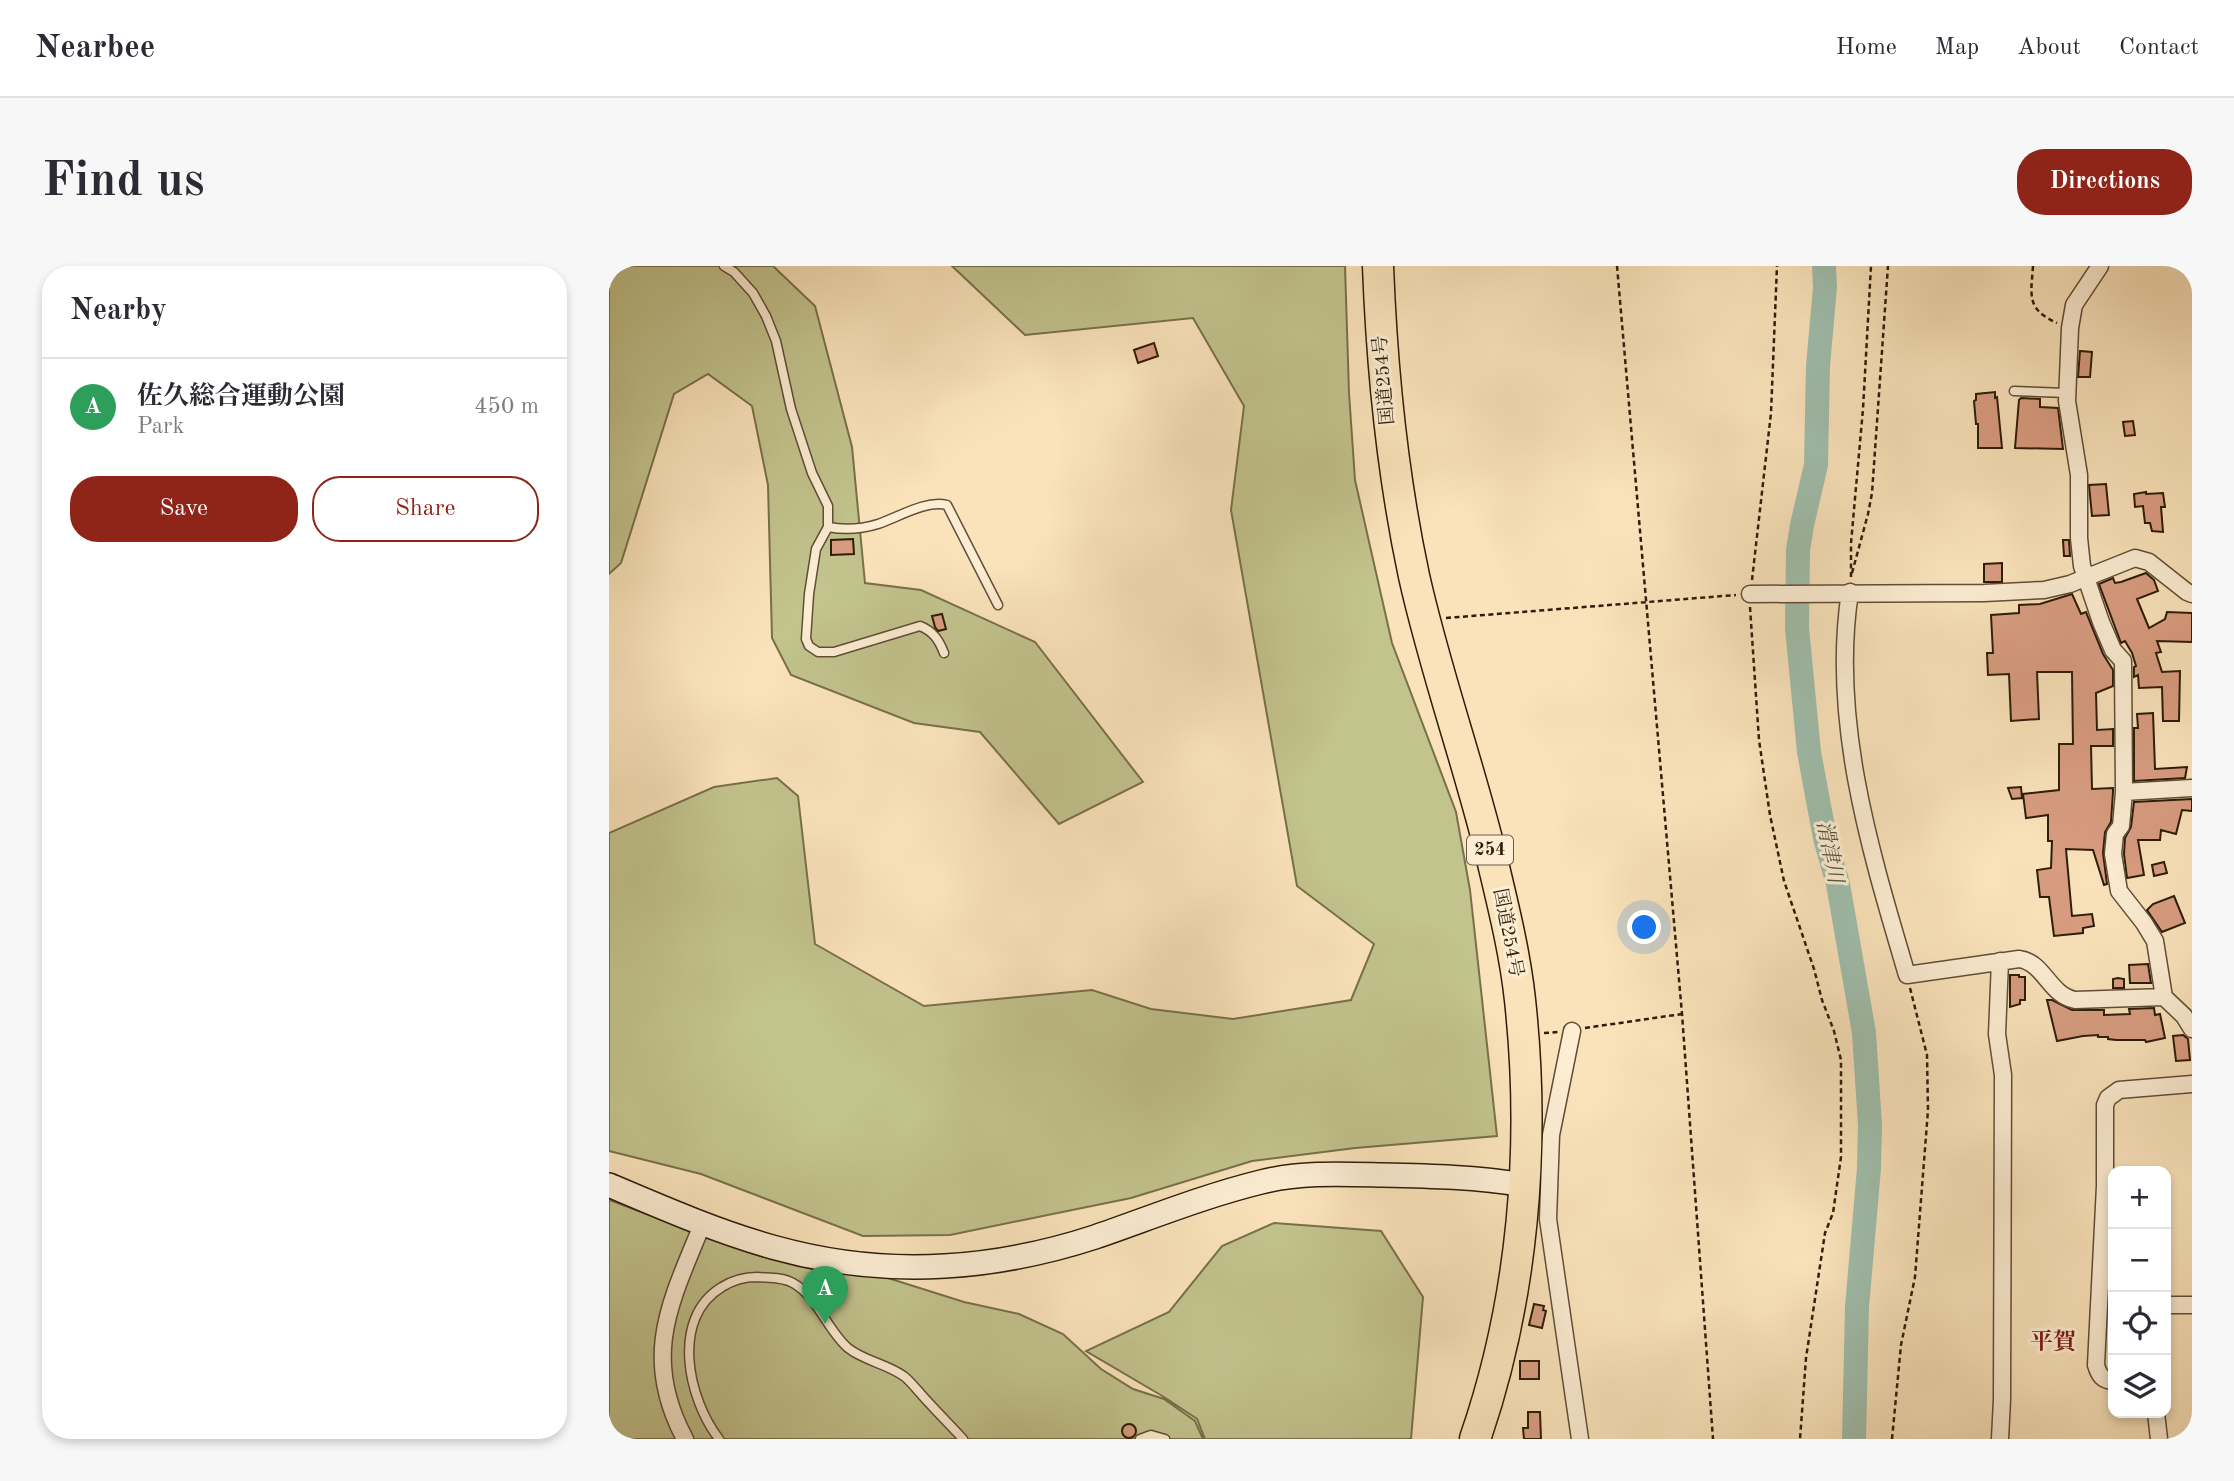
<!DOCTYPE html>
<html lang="en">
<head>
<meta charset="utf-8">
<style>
  :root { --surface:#fff; --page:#f7f7f7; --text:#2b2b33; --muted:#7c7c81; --line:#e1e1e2; --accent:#8f2418 }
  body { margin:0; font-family:"Old Standard TT","Noto Serif JP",serif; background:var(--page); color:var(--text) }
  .controls { position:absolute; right:21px; bottom:21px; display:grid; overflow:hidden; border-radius:14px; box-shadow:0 4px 10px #0003 }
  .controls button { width:63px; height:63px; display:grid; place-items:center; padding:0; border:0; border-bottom:2px solid var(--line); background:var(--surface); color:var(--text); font:35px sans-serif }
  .you { position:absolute; left:1036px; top:662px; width:24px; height:24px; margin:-18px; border:5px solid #fff; border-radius:50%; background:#1a73e8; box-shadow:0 0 0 10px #1a73e833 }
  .badge { display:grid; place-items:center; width:46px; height:46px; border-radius:50%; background:var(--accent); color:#fff; font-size:23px; font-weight:700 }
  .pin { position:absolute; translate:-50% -58px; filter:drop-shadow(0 2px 4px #0008) }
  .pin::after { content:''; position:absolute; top:37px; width:24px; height:21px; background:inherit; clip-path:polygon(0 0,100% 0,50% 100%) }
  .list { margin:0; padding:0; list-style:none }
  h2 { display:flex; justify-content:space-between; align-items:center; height:91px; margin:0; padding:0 28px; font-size:30px }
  h2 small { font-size:23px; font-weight:400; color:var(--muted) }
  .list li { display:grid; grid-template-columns:46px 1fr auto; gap:21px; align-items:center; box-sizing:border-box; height:98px; padding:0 28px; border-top:2px solid var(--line) }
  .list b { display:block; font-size:26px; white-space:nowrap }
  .list p { margin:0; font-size:23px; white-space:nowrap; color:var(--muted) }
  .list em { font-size:23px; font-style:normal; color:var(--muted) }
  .actions { display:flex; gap:14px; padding:21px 28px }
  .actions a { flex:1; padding:16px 0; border:2px solid var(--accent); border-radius:28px; text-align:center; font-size:24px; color:var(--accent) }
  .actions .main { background:var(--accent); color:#fff }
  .icon { flex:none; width:38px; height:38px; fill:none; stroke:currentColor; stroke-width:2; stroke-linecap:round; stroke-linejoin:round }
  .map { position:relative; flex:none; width:1583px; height:1173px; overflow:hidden; border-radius:28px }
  header { display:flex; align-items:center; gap:42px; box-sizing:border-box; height:98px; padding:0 35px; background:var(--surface); border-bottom:2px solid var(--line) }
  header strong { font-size:33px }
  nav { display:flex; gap:38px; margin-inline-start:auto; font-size:24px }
  .intro { display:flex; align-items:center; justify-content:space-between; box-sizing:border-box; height:168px; padding:0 42px }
  h1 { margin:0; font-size:49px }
  .button { padding:18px 32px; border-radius:28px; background:var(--accent); color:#fff; font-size:24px; font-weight:700 }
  main { display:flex; gap:42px; padding:0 42px }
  aside { flex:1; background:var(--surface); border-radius:28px; box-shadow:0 4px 10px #0003 }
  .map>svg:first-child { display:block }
  .green { fill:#c2c38d; stroke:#78704b; stroke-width:2 }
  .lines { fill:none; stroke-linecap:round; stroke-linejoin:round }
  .river { stroke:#9fbeac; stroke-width:24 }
  .building { fill:#d99d81; stroke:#2d1d09; stroke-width:2 }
  .lane-casing { stroke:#604e36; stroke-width:11 }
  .street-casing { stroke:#604e36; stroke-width:19 }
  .secondary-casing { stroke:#2d1d09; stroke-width:26 }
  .highway-casing { stroke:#2d1d09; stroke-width:33 }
  .path { stroke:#2d1d09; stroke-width:2.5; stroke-dasharray:5 3.5; stroke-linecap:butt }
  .lane { stroke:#fcedd3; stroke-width:8 }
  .street { stroke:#fcedd3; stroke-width:16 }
  .secondary { stroke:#fcedd3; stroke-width:23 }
  .highway { stroke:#fae3bb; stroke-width:30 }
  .labels { text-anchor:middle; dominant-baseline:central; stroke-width:6; stroke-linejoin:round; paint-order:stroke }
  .shield { fill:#fcedd3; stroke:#6b5b46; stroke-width:2 }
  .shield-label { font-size:18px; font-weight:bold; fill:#2d1d09 }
  .street-label { font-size:19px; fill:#2d1d09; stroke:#fcedd3 }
  .water-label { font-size:21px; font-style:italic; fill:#555542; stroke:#fcedd3 }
  .quarter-label { font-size:23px; font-weight:bold; fill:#7a1f14; stroke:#fcedd3 }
</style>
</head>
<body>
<header>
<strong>Nearbee</strong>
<nav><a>Home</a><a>Map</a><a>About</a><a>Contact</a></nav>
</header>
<div class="intro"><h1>Find us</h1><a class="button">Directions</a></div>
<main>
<aside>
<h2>Nearby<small></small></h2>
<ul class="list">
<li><span class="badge" style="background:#2e9e5b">A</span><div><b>佐久総合運動公園</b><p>Park</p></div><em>450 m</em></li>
</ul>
<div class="actions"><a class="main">Save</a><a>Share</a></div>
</aside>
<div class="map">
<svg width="1583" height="1173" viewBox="0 0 1583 1173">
  <rect width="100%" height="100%" fill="#fae3bb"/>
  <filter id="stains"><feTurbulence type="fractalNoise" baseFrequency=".00286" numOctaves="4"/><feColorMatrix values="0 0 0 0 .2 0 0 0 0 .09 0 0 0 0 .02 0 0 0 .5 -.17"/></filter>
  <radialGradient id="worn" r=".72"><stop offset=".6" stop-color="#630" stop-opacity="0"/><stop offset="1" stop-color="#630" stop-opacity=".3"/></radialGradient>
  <path class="green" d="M0 0H164L206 40 243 181 256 317 312 324 426 376 534 516 450 558 371 466 305 457 182 409 163 372 159 219 143 140 99 108 65 128 12 297 0 308Z
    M343 0H736L740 127 746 214 783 377 847 546 861 624 888 870 746 882 643 895 522 932 341 969 254 970 92 908 0 885V567L105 521 168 512 189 530 206 678 315 740 483 724 542 743 624 753 742 734 765 678 688 620 622 244 635 140 584 52 416 69Z
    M0 934 142 987 206 1003 279 1012 355 1036 410 1048 454 1068 492 1103 524 1123 555 1133 586 1155 594 1173H0Z
    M665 957 772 965 814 1031 802 1173H596L588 1153 555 1131 477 1085 560 1046 613 980Z"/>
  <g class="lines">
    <path class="river" d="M1215 0 1216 21 1209 100 1207 199 1193 259 1189 284 1188 362 1200 486 1216 572 1229 618 1255 767 1261 859 1260 902 1248 1041 1245 1173"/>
  </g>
  <path class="building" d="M545 77 549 90 529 97 525 84Z
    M1471 85 1483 86 1481 111H1469Z
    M1386 126V132L1388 131 1393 182H1369V158H1367L1365 135 1367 134V128Z
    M1412 132 1431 133V141L1449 142 1454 183 1406 182 1410 134Z
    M1524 155 1526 169 1516 170 1514 156Z
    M1497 218 1500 249 1483 250 1480 219Z
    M1537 226V228L1554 227 1556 241H1552L1554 266 1543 265 1541 257H1536L1534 240 1526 241 1525 228Z
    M244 273 245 288 222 289V274Z
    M1454 274H1460L1461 290H1455Z
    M1393 297V316H1375V298Z
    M1537 307 1545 314 1549 325 1528 333 1540 362 1556 353 1558 346 1583 347V376L1548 375 1552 386 1547 387 1553 406 1571 405 1570 455H1554L1553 421 1530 422 1529 409 1525 411V401L1527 400 1523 387 1516 375 1512 377 1490 318 1504 312 1506 317 1512 316Z
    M1463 328 1472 348 1477 346 1494 388 1504 404V420L1487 427 1488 464 1504 463V480H1482L1483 523 1504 522V526L1502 556 1496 566 1494 587 1498 618 1495 619 1484 584 1457 583 1463 650 1483 648 1485 660 1474 662V667L1445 670 1440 631H1431L1428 604 1442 602 1443 575H1439V549L1417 552 1414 528 1450 524V478H1464L1463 406H1428L1430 453 1402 455 1400 408 1379 409 1378 387H1384L1382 349 1410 347V339L1431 338Z
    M333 348 337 363 329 365 326 361 323 350Z
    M1544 447 1546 503 1578 501 1576 512 1525 515V462H1529L1528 448Z
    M1412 521 1413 532 1403 533 1399 522Z
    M1583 533V545L1573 544 1567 568 1552 564 1551 574H1529L1535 609 1518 612 1515 588 1516 572 1522 561 1525 536Z
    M1555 596 1558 607 1545 610 1543 599Z
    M1565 630 1576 657 1553 666 1538 644 1544 638Z
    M1539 698 1542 717H1521L1520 699Z
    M1401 709H1410V711H1416V734H1411V738L1401 741Z
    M1509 712 1515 713V722H1504V713Z
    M1438 734H1443L1463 744H1495V749L1521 748 1520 743 1545 742 1546 749 1551 748 1556 772 1537 776 1536 774H1507L1499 773V771H1489V769L1474 770 1448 775Z
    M1574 769 1579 773 1581 794 1567 795 1564 770Z
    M925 1038 935 1040 934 1044 937 1045 933 1062 920 1059Z
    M911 1095H930V1113H911Z
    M919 1146H931L932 1173H915L914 1162H919Z
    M513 1165a7 7 0 1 1 14 0a7 7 0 1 1-14 0Z"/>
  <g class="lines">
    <defs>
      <path id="lane" d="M115 0 125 6 144 27 157 50 167 75 182 143 203 207 219 240V261
        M1405 125 1458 127
        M335 387C330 374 324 365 311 360L225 386H209L200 380 197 373 200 328 207 283 219 261C235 264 253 263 269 258 290 251 316 234 338 239L389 339
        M110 1173C79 1133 61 1052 113 1021 124 1014 135 1011 148 1011 160 1012 174 1011 184 1017 209 1031 218 1064 239 1082 255 1095 279 1098 296 1111 305 1119 312 1129 321 1138 332 1150 343 1161 354 1173
        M531 1173 542 1169 556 1173"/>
      <path id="street" d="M1491 0 1465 39 1461 62 1458 135 1470 209V272L1473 300 1492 356 1504 384 1514 395 1515 526 1512 560 1506 568 1504 588 1510 625 1535 657 1546 675 1555 731 1575 750 1583 763
        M1241 326C1221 455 1262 587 1298 709L1410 693C1435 696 1440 729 1466 734L1555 731
        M1141 328 1375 327 1435 324 1461 318 1526 292 1540 296 1578 326 1583 328
        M1515 526 1583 522
        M963 765 942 869 939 953 971 1173
        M1557 1039H1583
        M1504 1115C1493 1114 1490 1109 1487 1099L1496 920V839L1499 832 1510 824 1583 818
        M1547 1147 1550 1173
        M76 1173C32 1091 61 1037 93 959
        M1391 1173 1393 1133 1394 809 1388 768 1391 695"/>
      <path id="secondary" d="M0 919C115 968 207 1008 336 1000 387 997 437 987 486 971 541 952 595 930 652 916 691 906 733 908 773 909 821 910 868 911 915 919"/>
      <path id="highway" d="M769 0C773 105 783 207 805 310 826 405 860 498 883 593 894 639 906 687 911 734 927 881 914 1034 866 1173"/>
    </defs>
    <use href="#lane" class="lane-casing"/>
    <use href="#street" class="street-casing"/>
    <use href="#secondary" class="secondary-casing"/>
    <use href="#highway" class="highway-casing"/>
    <path class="path" d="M1008 0 1073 748 1104 1173
      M1424 0C1422 30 1417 43 1448 57
      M1243 307 1259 248 1263 227 1279 0
      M1242 311V277L1254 143 1262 0
      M1143 314 1162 147 1168 0
      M1141 341 1150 474 1161 549 1175 615 1205 703 1213 734 1225 765 1232 794V891L1224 947 1216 967 1197 1092 1191 1173
      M837 352 1127 329
      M976 762 1073 748
      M935 767 949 766
      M1283 1173 1292 1079 1306 1011 1319 844 1318 789 1301 722"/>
    <use href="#lane" class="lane"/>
    <use href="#street" class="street"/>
    <use href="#secondary" class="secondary"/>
    <use href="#highway" class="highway"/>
  </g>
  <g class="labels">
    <rect class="shield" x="858" y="569.5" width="46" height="29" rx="5"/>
    <g class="shield-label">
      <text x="881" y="584">254</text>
    </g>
    <g class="street-label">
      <text transform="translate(776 114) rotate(-95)">国道254号</text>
      <text transform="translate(898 667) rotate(79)">国道254号</text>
    </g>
    <g class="water-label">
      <text transform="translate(1220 586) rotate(79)">滑津川</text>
    </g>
    <g class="quarter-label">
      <text x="1444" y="1076">平賀</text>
    </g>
  </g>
  <rect width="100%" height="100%" filter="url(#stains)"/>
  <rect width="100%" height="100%" fill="url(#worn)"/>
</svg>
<div class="controls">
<button>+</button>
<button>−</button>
<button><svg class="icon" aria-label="locate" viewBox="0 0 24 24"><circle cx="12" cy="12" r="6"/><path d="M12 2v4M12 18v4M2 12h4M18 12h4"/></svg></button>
<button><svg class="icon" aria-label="layers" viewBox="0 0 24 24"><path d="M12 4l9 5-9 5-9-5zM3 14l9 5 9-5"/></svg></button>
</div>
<div class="you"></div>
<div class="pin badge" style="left:216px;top:1058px;background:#2e9e5b">A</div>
</div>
</main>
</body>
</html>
